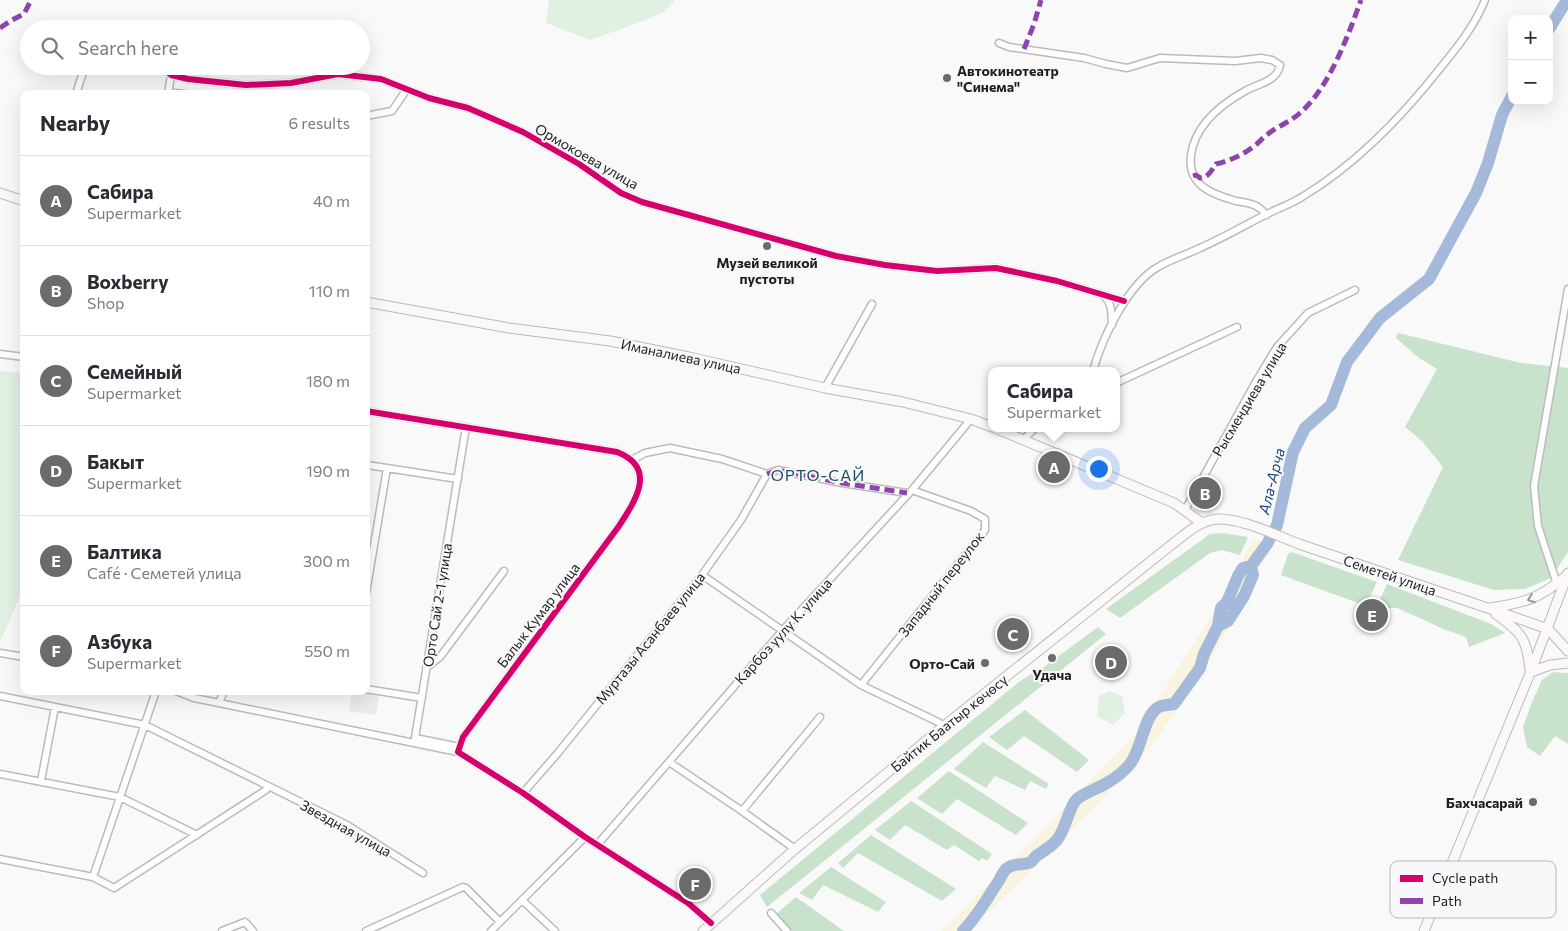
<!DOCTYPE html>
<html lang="en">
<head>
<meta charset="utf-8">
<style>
  :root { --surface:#fff; --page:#f7f7f7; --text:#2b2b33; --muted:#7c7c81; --line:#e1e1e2; --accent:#6b6b6b }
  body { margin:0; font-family:Commissioner,sans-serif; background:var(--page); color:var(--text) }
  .controls { position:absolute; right:15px; top:15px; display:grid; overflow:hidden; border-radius:10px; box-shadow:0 5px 20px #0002 }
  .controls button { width:45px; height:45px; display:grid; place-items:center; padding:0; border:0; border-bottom:1px solid var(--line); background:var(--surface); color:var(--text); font:25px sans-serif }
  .you { position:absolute; left:1098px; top:468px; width:18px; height:18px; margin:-12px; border:4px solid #fff; border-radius:50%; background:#1a73e8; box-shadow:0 0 0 8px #1a73e833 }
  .badge { display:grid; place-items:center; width:32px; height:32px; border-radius:50%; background:var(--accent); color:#fff; font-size:16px; font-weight:700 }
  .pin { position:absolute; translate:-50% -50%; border:2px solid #fff; box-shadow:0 1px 5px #0006 }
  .popup { position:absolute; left:988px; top:367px; width:132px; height:65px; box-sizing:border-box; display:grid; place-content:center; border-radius:10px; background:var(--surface); filter:drop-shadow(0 1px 4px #0005); font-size:16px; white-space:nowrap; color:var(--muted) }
  .popup b { font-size:19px; color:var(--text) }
  .popup::after { content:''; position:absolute; left:50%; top:100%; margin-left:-10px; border:10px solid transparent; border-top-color:var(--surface) }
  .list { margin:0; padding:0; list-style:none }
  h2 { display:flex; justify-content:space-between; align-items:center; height:65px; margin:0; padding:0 20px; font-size:21px }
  h2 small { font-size:16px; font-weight:400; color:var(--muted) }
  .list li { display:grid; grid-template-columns:32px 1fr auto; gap:15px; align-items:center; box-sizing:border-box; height:90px; padding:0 20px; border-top:1px solid var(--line) }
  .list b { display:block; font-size:19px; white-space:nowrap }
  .list p { margin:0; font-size:16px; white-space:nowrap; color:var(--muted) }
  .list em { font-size:16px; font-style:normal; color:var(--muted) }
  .icon { flex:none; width:28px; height:28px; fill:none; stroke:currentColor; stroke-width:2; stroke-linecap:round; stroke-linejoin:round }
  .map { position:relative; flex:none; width:1568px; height:931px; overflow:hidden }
  .search { position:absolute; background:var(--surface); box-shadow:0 5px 20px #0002; left:20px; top:20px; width:350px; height:55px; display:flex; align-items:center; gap:12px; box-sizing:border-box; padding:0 18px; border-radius:28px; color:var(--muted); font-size:19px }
  .panel { position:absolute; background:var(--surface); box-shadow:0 5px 20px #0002; left:20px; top:90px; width:350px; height:605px; border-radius:10px }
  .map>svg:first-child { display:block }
  .built { fill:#eaeaef }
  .green { fill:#e0f0e1 }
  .forest { fill:#c9e2cb }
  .sand { fill:#f9f4df }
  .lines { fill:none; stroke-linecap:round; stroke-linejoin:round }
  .river { stroke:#a5bada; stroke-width:12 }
  .street-casing { stroke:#bbbbbc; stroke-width:9 }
  .secondary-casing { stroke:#bbbbbc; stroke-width:11 }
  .street { stroke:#fefefe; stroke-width:6 }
  .secondary { stroke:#fcf8f8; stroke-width:9 }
  .quiet { stroke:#8e44ad; stroke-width:5; stroke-dasharray:10 5; stroke-linecap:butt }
  .cycleway-casing { stroke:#f8f8fa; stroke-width:9 }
  .cycleway { stroke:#d6006c; stroke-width:6 }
  .oneway { stroke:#989696 }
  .poi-dot { fill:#6b6b6b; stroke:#f8f8fa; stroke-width:2 }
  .labels { text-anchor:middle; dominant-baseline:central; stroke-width:4; stroke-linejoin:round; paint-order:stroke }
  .poi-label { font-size:14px; font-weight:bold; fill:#1e1e1f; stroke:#f8f8fa }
  .street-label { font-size:14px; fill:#1e1e1f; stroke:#f8f8fa }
  .water-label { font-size:15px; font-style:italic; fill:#214780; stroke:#f8f8fa }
  .quarter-label { font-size:16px; letter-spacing:1px; fill:#1d4f60; stroke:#f8f8fa }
  .key { fill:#f8f8fa; stroke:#b7b7b8; stroke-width:1 }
  .key-label { font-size:14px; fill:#1e1e1f }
</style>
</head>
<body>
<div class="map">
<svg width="1568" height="931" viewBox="0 0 1568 931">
  <rect width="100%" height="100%" fill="#f9f9f9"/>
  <path class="built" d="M352 691 379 696 376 715 349 711Z"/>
  <path class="green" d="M549 0H675L665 11 646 20 590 40 546 23Z
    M0 371 24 373V587L0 642Z
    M1109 691 1122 696 1125 713 1113 725 1097 716 1099 696Z"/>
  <path class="forest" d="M1398 333 1521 363 1568 368V552L1551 578 1525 589 1494 590 1398 560 1443 467 1422 441 1405 427 1437 369 1419 358 1396 338Z
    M1223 533 1248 537 1240 555 1222 550 1210 553 1120 618 1106 609 1210 534Z
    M1292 552 1377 582 1367 603H1358L1281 575 1288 554Z
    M1387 584 1491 624 1505 633 1469 647 1466 637 1443 629 1424 620 1397 608H1376Z
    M1098 627 1106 634 767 907 760 895 1020 681 1044 667Z
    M1553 672 1568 673V744L1555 736 1540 756 1527 747 1523 727 1532 702 1542 680Z
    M1025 710 1089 760 1077 772 1024 736 1007 750 989 737Z
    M983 742 1049 784 1046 789 1030 781 1025 790 995 776 986 788 954 769Z
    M949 771 1028 823 1016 835 957 799 942 814 917 798Z
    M911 801 992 854 987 861 982 858 979 861 954 845 947 850 905 825 890 840 875 830Z
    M871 835 956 889 942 901 858 853 843 868 838 863Z
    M831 867 886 902 878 912 823 885 812 900 799 893Z
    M796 897 844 931H792L776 914Z"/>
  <path class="sand" d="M1253 538 1270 545 1246 602 1182 703 1151 746 1134 766 1041 861 969 931H941L1046 827 1135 734 1227 592Z"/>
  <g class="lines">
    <path class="river" d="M1549 29 1567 0
      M1218 626 1221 608 1227 602 1238 576 1243 568 1251 566
      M963 931C975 918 985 903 994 888 999 882 1001 875 1006 869 1014 862 1024 866 1031 862 1033 860 1034 858 1036 856 1044 851 1051 847 1057 840 1066 829 1069 806 1077 799 1087 791 1100 788 1110 781 1117 777 1125 770 1130 764 1142 749 1144 714 1159 707 1163 705 1169 705 1174 704L1200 668 1204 654 1218 626 1228 621 1244 596 1253 575 1251 566 1267 544 1277 525 1293 452 1305 428 1331 405 1347 362 1380 318 1429 279 1476 193 1488 163 1502 115 1512 96"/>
    <defs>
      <path id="street" d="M999 43 1009 47 1084 58 1106 64 1127 68 1160 58 1235 61 1261 58 1272 60 1280 65C1277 82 1259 83 1245 91 1220 105 1195 125 1191 155 1187 185 1211 194 1236 201 1243 202 1252 203 1258 207 1261 209 1264 212 1266 215
        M160 66 171 75 188 79 246 85 291 83 338 74 381 79 429 98 468 108 523 132 579 164 621 193 642 202 836 256 885 265 937 271 996 268 1057 281 1124 301
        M168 92 184 94
        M76 94 85 66
        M168 94 171 75
        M366 116 392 111 407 89
        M1103 295C1113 304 1111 313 1112 325
        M0 354 24 357
        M1093 371C1102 338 1128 284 1158 267 1171 259 1186 255 1200 248 1223 238 1245 225 1267 214 1279 208 1291 204 1302 197 1357 164 1402 117 1442 66 1459 45 1475 25 1485 0
        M1116 383 1237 327
        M825 388 872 304
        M366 411 617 452C658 468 635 501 619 526L463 737 458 752 523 793 585 837 688 903 711 923
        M1024 439 1035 428
        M632 460 645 453 670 448 722 459 767 474
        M367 465 458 479
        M767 474 778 470 842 483 907 493
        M1185 510 1257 380 1277 347 1308 313 1355 290
        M702 575 861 685 938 722 944 726
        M1557 584 1538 526 1534 486 1568 289
        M366 593 387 468
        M0 653 24 657
        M426 668 440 657 504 571
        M861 685 985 530V519L971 511 912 490
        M366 689 422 698
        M176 691 194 698 219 703 458 752
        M0 696 145 725 347 825 423 873
        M219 703 224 691
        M460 747 415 738 466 427
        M669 762 742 811 795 849
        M0 774 120 797 197 835
        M41 781 55 707
        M523 793 557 754 702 575 741 520 767 474
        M742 811 820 717
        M597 845 783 630 912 490 971 419
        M0 859 93 877 114 888 266 790 268 786
        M93 877 156 691
        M522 900 555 931
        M771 913 787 931
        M222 931 245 922 253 931
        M366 931 463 887 466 888 500 922
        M491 931 585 837"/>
      <path id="secondary" d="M0 193 24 201
        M366 302 509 328 610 341 689 357 825 388 903 402 971 419 992 427
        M995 428 1174 503 1202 523
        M1490 608C1525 603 1540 598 1566 576
        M1496 614C1521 632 1527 638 1530 670
        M1531 672 1550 665 1568 663
        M703 931 795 849 944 726 1175 542C1188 532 1201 520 1218 519 1245 519 1277 536 1302 545 1371 569 1441 592 1511 616L1548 629 1568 651
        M1424 931 1529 676 1568 573"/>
    </defs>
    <use href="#street" class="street-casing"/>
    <use href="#secondary" class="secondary-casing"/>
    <use href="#street" class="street"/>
    <use href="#secondary" class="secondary"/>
    <path class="quiet" d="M0 28 12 20 24 14 31 0
      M1024 49 1034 24 1041 0
      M1193 176 1196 175 1200 178C1208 178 1212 170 1216 164 1229 161 1243 155 1254 146 1259 143 1262 138 1268 134 1278 126 1290 122 1300 113 1329 88 1348 36 1361 0
      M767 474 778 470 842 483 907 493"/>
    <defs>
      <path id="cycleway" d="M160 66 171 75 188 79 246 85 291 83 338 74 381 79 429 98 468 108 523 132 579 164 621 193 642 202 836 256 885 265 937 271 996 268 1057 281 1124 301
        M366 411 617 452C658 468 635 501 619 526L463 737 458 752 523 793 585 837 688 903 711 923"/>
    </defs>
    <use href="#cycleway" class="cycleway-casing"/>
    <use href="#cycleway" class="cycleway"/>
  </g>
  <defs><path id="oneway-chevron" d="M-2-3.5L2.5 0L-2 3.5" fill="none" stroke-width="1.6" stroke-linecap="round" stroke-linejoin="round" transform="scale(1.25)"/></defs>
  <use class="oneway" href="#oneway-chevron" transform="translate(1531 599) rotate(159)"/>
  <g class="poi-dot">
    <circle cx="947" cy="78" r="5"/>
    <circle cx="767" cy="246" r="5"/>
    <circle cx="1052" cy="658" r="5"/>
    <circle cx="985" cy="663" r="5"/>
    <circle cx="1533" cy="802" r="5"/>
  </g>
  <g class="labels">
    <g class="poi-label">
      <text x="957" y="70" text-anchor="start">Автокинотеатр<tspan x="957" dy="16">"Синема"</tspan></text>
      <text x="767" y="262">Музей великой<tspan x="767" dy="16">пустоты</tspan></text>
      <text x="975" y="663" text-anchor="end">Орто-Сай</text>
      <text x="1052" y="674">Удача</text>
      <text x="1523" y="802" text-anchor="end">Бахчасарай</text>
    </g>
    <g class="street-label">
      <text transform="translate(587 156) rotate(30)">Ормокоева улица</text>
      <text transform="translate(681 356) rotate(12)">Иманалиева улица</text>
      <text transform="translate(1249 399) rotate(-59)">Рысмендиева улица</text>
      <text transform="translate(1390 575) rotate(19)">Семетей улица</text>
      <text transform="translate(941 584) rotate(-52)">Западный переулок</text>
      <text transform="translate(437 605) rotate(-81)">Орто Сай 2-1 улица</text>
      <text transform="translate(538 615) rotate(-53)">Балык Кумар улица</text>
      <text transform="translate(783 631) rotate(-48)">Карбоз уулу К. улица</text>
      <text transform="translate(650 638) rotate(-51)">Муртазы Асанбаев улица</text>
      <text transform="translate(949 723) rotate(-39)">Байтик Баатыр көчөсү</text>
      <text transform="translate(346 828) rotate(29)">Звездная улица</text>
    </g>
    <g class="water-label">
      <text transform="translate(1271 481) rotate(-76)">Ала-Арча</text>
    </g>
    <g class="quarter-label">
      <text x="818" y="474">ОРТО-САЙ</text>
    </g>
  </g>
  <rect x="1390" y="861" width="166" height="57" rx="8" class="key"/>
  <rect x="1400" y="875" width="23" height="7" fill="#d6006c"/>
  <rect x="1400" y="898" width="23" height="6" fill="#8e44ad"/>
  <g class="key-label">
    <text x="1432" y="883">Cycle path</text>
    <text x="1432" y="906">Path</text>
  </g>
</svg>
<div class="controls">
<button>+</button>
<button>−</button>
</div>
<div class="you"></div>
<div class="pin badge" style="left:1054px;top:467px">A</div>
<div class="popup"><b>Сабира</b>Supermarket</div>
<div class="pin badge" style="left:1205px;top:493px">B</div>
<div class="pin badge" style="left:1013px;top:634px">C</div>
<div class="pin badge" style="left:1111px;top:662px">D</div>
<div class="pin badge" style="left:1372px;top:615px">E</div>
<div class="pin badge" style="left:695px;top:884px">F</div>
<div class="search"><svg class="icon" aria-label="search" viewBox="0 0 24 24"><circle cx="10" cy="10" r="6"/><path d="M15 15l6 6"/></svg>Search here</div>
<section class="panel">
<h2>Nearby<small>6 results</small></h2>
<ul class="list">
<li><span class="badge">A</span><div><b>Сабира</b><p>Supermarket</p></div><em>40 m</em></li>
<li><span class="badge">B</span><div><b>Boxberry</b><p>Shop</p></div><em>110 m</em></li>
<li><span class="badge">C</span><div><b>Семейный</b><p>Supermarket</p></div><em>180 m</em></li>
<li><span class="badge">D</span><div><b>Бакыт</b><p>Supermarket</p></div><em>190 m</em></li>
<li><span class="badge">E</span><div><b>Балтика</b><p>Café · Семетей улица</p></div><em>300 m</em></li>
<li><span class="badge">F</span><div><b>Азбука</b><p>Supermarket</p></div><em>550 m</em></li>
</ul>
</section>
</div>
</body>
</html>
